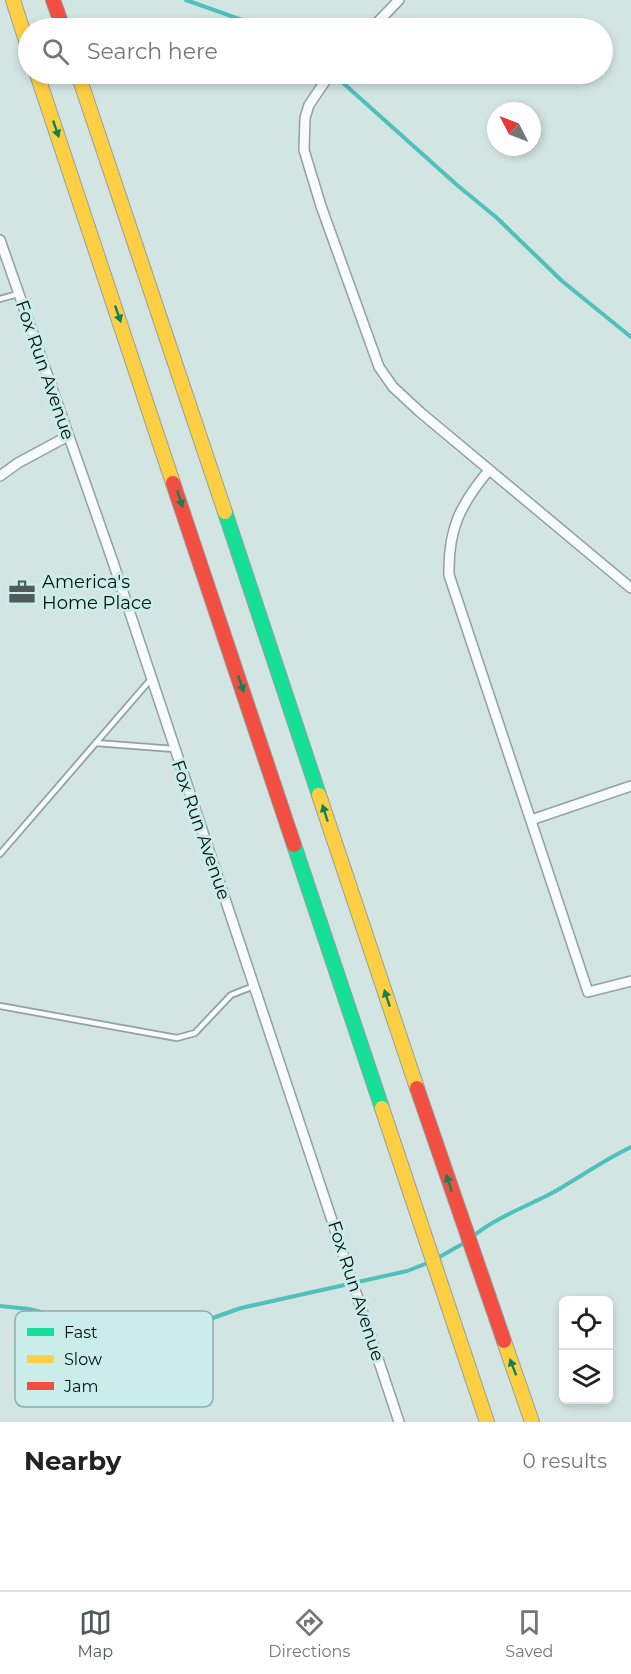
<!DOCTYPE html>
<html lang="en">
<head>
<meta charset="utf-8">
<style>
  :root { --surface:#fff; --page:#f6f6f6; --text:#222; --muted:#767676; --line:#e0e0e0; --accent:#4d5b59 }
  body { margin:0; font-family:Montserrat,sans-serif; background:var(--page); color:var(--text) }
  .controls { position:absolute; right:18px; bottom:18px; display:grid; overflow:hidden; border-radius:9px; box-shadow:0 3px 9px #0003 }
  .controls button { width:54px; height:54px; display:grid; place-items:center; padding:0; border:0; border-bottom:2px solid var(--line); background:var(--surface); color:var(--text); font:30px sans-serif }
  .compass { position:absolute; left:487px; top:102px; width:54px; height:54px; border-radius:50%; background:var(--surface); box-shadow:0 3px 9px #0003; rotate:312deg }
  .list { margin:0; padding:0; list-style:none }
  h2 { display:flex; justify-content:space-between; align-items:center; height:78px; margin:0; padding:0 24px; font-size:26px }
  h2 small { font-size:20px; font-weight:400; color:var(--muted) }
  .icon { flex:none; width:33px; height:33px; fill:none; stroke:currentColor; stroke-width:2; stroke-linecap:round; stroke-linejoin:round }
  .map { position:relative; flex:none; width:631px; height:1422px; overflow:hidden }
  .search { position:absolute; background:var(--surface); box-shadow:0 3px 9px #0003; left:18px; right:18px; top:18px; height:66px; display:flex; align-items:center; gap:15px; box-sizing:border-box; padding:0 21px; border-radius:33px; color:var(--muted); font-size:22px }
  .sheet { height:168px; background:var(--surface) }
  nav { display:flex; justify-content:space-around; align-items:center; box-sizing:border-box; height:84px; border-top:2px solid var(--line); background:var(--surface); font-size:16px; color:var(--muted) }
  nav a { display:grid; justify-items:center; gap:3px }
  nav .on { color:var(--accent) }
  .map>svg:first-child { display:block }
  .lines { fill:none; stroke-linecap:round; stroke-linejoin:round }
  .stream { stroke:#4fc1ba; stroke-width:4 }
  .lane-casing { stroke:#93a09f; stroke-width:8 }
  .street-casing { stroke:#93a09f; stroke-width:12 }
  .fast-casing { stroke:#93a09f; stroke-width:16 }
  .slow-casing { stroke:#93a09f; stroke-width:16 }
  .jam-casing { stroke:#93a09f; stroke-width:16 }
  .lane { stroke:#f8fbfb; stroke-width:4.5 }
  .street { stroke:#f8fbfb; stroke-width:9 }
  .fast { stroke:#16e098; stroke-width:14 }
  .slow { stroke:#ffcf43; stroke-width:14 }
  .jam { stroke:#f24e42; stroke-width:14 }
  .oneway { fill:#0e825a }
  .labels { text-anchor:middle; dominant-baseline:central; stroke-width:6; stroke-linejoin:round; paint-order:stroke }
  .street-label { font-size:18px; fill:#05100f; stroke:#cbede9 }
  .poi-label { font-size:18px; fill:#05100f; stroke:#cbede9; text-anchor:start }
  .key { fill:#cbede9; stroke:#90aba8; stroke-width:1.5 }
  .key-label { font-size:16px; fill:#05100f }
</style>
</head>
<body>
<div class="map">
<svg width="631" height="1422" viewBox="0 0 631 1422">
  <rect width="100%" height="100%" fill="#d3e5e3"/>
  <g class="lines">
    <path class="stream" d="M186 0 265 28
      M333 74 457 185 497 218 562 281 631 337
      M472 1237C496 1217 526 1207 554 1192 580 1177 604 1160 631 1147
      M436 1259 464 1243
      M0 1306 29 1309 96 1326 190 1321 210 1319 241 1308 407 1271 430 1262"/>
    <defs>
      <path id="lane" d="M0 299 18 294
        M96 743 174 749
        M0 854 151 679
        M0 1006 177 1038 195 1033 231 995 254 986"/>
      <path id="street" d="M372 28 399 0
        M330 74 309 105 305 118 304 150 321 206 379 367 393 387 420 412 631 588
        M0 240 113 562 399 1422
        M489 470C460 505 448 529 449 575L588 992 631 981
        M0 476 18 463 68 436
        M531 820 631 786"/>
      <path id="fast" d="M225 512 319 795
        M294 845 382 1108"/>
      <path id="slow" d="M13 0 28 47
        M37 74 173 483
        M78 74 225 512
        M319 795 417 1088
        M382 1108 487 1422
        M504 1341 532 1422"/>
      <path id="jam" d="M53 0 63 28
        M173 483 294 845
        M417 1088 504 1341"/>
    </defs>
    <use href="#lane" class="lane-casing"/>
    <use href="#street" class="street-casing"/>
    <use href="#fast" class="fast-casing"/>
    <use href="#slow" class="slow-casing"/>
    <use href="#jam" class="jam-casing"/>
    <use href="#lane" class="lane"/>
    <use href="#street" class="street"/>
    <use href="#fast" class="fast"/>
    <use href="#slow" class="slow"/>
    <use href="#jam" class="jam"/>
  </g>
  <defs><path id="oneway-solid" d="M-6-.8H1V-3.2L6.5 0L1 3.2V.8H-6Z" transform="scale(1.5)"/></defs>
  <g class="oneway">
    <use href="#oneway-solid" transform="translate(56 129) rotate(71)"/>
    <use href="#oneway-solid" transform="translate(118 314) rotate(71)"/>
    <use href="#oneway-solid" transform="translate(180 499) rotate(72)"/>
    <use href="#oneway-solid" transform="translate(241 684) rotate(71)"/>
    <use href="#oneway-solid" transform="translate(325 813) rotate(-108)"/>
    <use href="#oneway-solid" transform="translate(387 998) rotate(-108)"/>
    <use href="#oneway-solid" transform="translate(449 1183) rotate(-108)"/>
    <use href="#oneway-solid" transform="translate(513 1367) rotate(-111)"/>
  </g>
  <defs>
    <symbol id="office-bare" viewBox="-9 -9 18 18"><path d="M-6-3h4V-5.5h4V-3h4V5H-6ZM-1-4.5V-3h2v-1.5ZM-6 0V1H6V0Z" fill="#4d5b59" stroke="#cbede9" stroke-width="2.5" paint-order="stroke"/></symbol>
  </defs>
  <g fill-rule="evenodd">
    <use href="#office-bare" x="3" y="573" width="38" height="38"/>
  </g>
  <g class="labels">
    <g class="street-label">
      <text transform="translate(45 370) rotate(71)">Fox Run Avenue</text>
      <text transform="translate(201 830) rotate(71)">Fox Run Avenue</text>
      <text transform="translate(356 1291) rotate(72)">Fox Run Avenue</text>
    </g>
    <g class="poi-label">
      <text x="42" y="582">America's<tspan x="42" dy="21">Home Place</tspan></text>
    </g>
  </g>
  <rect x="15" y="1311" width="198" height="96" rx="9" class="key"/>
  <rect x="27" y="1328" width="27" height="8" fill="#16e098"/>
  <rect x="27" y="1355" width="27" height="8" fill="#ffcf43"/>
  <rect x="27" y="1382" width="27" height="8" fill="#f24e42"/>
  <g class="key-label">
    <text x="64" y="1338">Fast</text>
    <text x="64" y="1365">Slow</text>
    <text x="64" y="1392">Jam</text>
  </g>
</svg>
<div class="controls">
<button><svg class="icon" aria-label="locate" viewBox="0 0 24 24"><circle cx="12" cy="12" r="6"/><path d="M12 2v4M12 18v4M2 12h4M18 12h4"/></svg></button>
<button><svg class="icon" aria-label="layers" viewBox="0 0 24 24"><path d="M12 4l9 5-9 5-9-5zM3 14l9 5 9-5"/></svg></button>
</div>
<svg class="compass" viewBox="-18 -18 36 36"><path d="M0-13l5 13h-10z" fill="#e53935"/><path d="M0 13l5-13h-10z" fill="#767676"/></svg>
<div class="search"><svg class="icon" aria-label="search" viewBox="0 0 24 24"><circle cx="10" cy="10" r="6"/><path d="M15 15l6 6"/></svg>Search here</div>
</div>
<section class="sheet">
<h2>Nearby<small>0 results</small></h2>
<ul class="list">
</ul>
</section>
<nav>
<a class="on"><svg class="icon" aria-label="map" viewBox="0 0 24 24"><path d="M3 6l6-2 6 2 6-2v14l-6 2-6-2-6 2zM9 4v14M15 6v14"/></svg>Map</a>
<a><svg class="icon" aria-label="directions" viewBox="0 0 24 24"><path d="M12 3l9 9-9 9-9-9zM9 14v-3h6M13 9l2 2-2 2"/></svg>Directions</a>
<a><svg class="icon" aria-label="saved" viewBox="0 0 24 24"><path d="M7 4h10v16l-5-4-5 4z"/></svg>Saved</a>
</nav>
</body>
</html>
